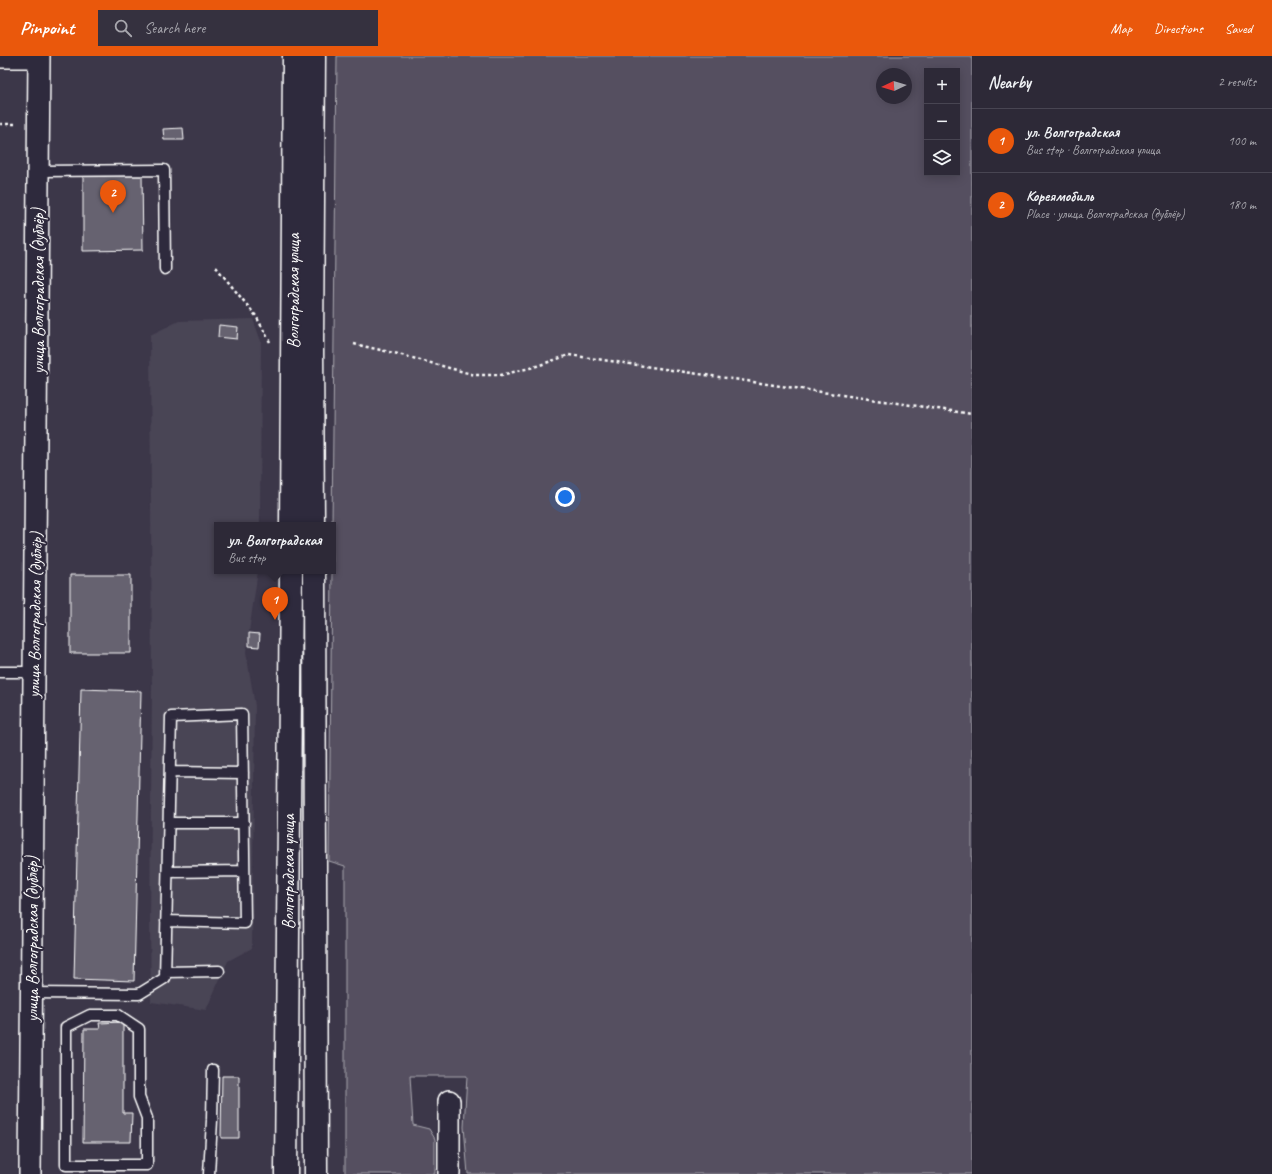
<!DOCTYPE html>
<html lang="en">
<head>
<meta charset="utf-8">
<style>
  :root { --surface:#2d2937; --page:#35313f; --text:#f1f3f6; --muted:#a7a6ad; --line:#484552; --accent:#ea580c }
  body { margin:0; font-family:Caveat,sans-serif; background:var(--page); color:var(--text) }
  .controls { position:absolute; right:12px; top:12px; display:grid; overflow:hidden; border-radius:0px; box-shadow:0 2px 10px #0003 }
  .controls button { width:36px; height:36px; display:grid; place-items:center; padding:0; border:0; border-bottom:1px solid var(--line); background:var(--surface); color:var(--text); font:20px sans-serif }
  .compass { position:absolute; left:876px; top:12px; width:36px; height:36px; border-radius:50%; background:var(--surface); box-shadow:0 2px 10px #0003; rotate:266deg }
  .you { position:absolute; left:565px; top:441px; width:14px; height:14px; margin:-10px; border:3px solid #fff; border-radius:50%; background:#1a73e8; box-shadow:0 0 0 6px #1a73e833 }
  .badge { display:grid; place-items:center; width:26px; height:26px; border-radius:50%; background:var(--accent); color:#fff; font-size:13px; font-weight:700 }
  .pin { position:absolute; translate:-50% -33px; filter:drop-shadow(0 1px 2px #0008) }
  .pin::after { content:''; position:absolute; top:21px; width:14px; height:12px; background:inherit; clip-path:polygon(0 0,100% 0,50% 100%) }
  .popup { position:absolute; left:214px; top:466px; width:122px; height:52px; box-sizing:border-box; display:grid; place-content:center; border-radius:0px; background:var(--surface); filter:drop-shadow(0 1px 3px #0005); font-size:13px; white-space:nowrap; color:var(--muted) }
  .popup b { font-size:15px; color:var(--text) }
  .popup::after { content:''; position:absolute; left:50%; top:100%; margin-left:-8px; border:8px solid transparent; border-top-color:var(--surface) }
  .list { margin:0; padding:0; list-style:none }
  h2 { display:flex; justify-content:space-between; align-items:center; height:52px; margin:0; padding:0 16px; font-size:17px }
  h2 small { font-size:13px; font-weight:400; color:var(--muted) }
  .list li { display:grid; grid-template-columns:26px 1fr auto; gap:12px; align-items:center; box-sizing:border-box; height:64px; padding:0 16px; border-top:1px solid var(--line) }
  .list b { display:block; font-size:15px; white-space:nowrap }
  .list p { margin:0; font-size:13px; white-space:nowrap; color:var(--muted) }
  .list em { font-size:13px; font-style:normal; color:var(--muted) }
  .icon { flex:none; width:22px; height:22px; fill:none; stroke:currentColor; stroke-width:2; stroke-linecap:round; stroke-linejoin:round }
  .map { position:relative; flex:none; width:972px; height:1118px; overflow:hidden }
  header { display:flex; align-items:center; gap:24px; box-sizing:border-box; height:56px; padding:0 20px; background:var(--accent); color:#fff }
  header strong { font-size:19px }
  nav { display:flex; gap:22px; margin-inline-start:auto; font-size:14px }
  .search { width:280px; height:36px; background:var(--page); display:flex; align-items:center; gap:10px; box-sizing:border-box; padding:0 14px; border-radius:0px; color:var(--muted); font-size:15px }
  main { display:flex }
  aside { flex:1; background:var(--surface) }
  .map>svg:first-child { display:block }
  .built { fill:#494455 }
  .green { fill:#555060; stroke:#aaa8b0; fill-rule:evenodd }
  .building { fill:#666270; stroke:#fff }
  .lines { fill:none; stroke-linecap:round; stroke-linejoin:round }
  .lane-casing { stroke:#fff; stroke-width:13 }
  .street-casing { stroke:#fff; stroke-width:24 }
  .primary-casing { stroke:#fff; stroke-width:25 }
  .path { stroke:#fff; stroke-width:2.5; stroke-dasharray:3 3; stroke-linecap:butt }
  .lane { stroke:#2f2a3d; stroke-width:10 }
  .street { stroke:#2f2a3d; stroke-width:21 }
  .primary { stroke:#2f2a3d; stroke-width:22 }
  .labels { text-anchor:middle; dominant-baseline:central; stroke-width:4; stroke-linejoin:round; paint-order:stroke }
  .street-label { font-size:17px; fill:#fff; stroke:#2f2a3d }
</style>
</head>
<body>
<header>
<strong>Pinpoint</strong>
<div class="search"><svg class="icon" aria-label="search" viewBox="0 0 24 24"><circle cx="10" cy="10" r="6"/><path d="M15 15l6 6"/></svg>Search here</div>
<nav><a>Map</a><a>Directions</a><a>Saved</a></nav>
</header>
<main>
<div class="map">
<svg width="972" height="1118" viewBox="0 0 972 1118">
  <rect width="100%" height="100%" fill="#3c3749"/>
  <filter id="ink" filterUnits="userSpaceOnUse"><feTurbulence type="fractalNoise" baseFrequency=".025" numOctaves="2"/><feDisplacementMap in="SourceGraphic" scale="8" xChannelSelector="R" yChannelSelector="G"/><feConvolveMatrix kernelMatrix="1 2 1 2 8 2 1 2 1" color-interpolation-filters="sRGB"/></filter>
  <g filter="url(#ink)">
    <path class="built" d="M253 263 261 285 260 469H217V515H258L246 596 255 650 252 892 228 905 206 954 151 946 150 868 152 630 150 279 179 265Z"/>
    <path class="green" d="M337 0H972V1118H468L464 1071 467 1020H410L413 1069 429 1073 435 1083V1118H345V810L329 805 332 515H333L332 469ZM927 15H957V117H927ZM882 18H906V42H882Z"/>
    <path class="building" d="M183 72 184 84H164L163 73Z
      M142 119 143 194 83 195V120Z
      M219 269 238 271 237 283 218 281Z
      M70 519H131V597H70Z
      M249 577 260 578 259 591 249 590Z
      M81 633 141 635 134 925 74 923Z
      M123 966V1057H132L131 1086H83L84 973H100L99 967Z
      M222 1020H239V1082H221Z"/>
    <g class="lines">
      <defs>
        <path id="lane" d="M39 115 164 114 165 213
          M0 616H34
          M170 716 243 717
          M169 767H244
          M168 816 244 815
          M165 916 219 915
          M32 937 139 938 165 922 171 661 242 658 245 867 166 865
          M90 959H118L139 973V1041L147 1062V1109H66V971Z
          M209 1118 212 1064 213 1014"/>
        <path id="street" d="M0 1H39
          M449 1045V1118
          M30 1118 39 0"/>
        <path id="primary" d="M291 469 294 0
          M313 469 312 288 314 0
          M314 515 316 1118
          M286 1118 291 515"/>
      </defs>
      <use href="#lane" class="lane-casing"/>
      <use href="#street" class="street-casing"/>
      <use href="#primary" class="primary-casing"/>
      <path class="path" d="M0 68H18
        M216 211 256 260 270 286
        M354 288 398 298 475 319H501L534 311 569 299 972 358"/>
      <use href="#lane" class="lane"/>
      <use href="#street" class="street"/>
      <use href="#primary" class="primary"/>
    </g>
  </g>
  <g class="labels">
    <g class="street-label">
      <text transform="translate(38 235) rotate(-90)">улица Волгоградская (дублёр)</text>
      <text transform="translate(293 235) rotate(-90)">Волгоградская улица</text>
      <text transform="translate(35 559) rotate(-89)">улица Волгоградская (дублёр)</text>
      <text transform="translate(288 816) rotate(-90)">Волгоградская улица</text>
      <text transform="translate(32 883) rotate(-90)">улица Волгоградская (дублёр)</text>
    </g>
  </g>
</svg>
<div class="controls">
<button>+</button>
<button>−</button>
<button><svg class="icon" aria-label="layers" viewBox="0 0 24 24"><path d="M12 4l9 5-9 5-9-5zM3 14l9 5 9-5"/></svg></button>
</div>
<svg class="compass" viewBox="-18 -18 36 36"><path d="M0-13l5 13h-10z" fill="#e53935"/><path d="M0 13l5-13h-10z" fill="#a7a6ad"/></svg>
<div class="you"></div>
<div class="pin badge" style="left:275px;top:564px">1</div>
<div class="popup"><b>ул. Волгоградская</b>Bus stop</div>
<div class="pin badge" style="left:113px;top:157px">2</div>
</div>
<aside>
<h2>Nearby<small>2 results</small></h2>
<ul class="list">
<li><span class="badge">1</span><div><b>ул. Волгоградская</b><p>Bus stop · Волгоградская улица</p></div><em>100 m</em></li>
<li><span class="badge">2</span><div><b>Кореямобиль</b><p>Place · улица Волгоградская (дублёр)</p></div><em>180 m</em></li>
</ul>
</aside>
</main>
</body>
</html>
